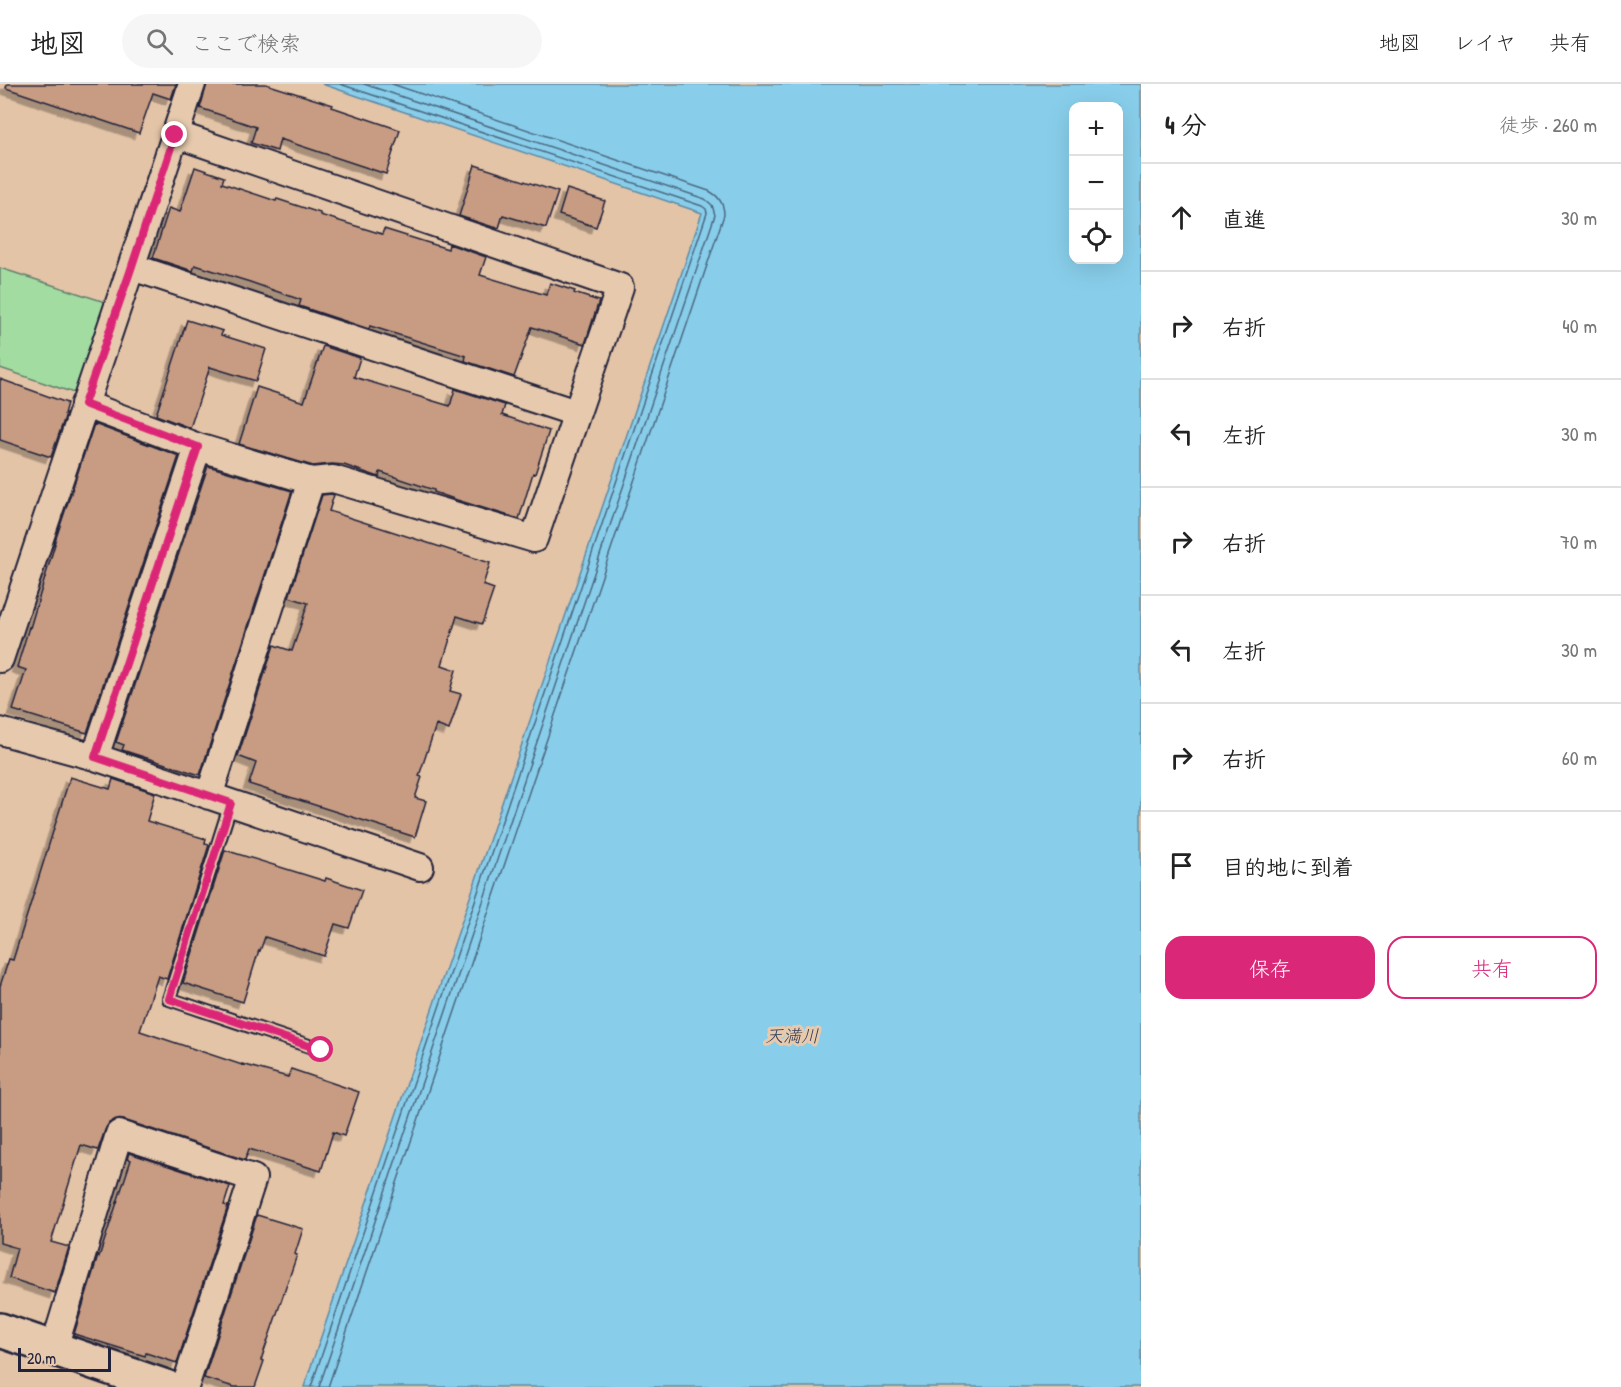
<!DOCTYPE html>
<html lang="ja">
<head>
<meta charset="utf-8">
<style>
  :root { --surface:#fff; --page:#f6f6f6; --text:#222; --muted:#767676; --line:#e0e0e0; --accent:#db2777 }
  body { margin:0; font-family:"Patrick Hand","Klee One",sans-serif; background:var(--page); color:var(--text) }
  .controls { position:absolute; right:18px; top:18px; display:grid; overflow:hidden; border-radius:12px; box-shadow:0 6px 24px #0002 }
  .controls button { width:54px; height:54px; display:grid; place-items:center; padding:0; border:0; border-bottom:2px solid var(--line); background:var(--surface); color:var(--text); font:30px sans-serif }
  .scale { position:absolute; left:18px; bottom:15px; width:93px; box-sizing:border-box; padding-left:6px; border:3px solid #22223b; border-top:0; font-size:16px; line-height:21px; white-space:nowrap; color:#22223b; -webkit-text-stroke:4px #e7caae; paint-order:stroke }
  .stop { position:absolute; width:18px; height:18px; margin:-14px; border:4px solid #db2777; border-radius:50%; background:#fff }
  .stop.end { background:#db2777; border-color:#fff; box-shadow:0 2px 6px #0008 }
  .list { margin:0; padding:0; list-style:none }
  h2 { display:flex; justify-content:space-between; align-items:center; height:78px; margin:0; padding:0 24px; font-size:26px }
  h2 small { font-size:20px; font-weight:400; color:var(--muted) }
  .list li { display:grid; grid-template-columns:39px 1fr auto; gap:18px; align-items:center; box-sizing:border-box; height:108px; padding:0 24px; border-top:2px solid var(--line) }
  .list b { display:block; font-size:22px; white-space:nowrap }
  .list em { font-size:20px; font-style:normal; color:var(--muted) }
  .actions { display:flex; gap:12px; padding:18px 24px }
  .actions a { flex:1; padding:14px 0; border:2px solid var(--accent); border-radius:18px; text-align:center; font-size:21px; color:var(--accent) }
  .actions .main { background:var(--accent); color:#fff }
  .icon { flex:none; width:33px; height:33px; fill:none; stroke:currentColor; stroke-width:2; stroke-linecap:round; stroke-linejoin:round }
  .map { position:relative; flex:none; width:1141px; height:1303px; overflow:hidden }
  header { display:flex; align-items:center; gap:36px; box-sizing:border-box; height:84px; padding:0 30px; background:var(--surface); border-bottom:2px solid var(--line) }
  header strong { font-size:28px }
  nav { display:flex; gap:33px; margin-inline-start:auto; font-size:21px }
  .search { width:420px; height:54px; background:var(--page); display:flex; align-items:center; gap:15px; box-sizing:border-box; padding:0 21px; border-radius:33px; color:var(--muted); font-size:22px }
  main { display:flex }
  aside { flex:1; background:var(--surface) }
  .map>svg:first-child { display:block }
  .green { fill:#a3dca1; stroke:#627f6e; stroke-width:1.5 }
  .water { fill:#88ceea; stroke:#5f89a4; stroke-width:1.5; fill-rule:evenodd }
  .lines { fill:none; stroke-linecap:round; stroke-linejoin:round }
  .shore { stroke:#4b6781; stroke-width:1.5 }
  .building { fill:#c79c83; stroke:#22223b; stroke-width:1.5; filter:url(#shadow) }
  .lane-casing { stroke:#22223b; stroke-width:16 }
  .street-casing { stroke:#22223b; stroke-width:30 }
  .secondary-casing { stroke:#22223b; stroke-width:38 }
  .lane { stroke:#e7caae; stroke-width:12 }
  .street { stroke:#e7caae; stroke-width:26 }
  .secondary { stroke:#e7caae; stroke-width:33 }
  .route { stroke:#db2777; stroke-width:8 }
  .labels { text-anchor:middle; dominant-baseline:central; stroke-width:6; stroke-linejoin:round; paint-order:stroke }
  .water-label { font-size:18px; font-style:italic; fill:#313c55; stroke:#e7caae }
</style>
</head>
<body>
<header>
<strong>地図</strong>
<div class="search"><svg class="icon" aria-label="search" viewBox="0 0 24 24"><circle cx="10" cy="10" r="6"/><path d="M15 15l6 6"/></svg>ここで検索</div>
<nav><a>地図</a><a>レイヤ</a><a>共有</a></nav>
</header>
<main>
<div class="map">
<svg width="1141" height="1303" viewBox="0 0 1141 1303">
  <defs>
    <filter id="shadow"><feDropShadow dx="-5.5" dy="5.5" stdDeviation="0" flood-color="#0004"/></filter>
  </defs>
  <rect width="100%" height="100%" fill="#e4c4a7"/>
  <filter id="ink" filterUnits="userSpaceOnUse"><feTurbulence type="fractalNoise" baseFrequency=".0167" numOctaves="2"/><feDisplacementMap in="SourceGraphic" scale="12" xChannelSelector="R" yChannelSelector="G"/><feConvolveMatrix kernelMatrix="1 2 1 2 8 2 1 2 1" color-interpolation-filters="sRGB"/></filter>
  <g filter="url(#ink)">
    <path class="green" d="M0 184 108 219 77 310 0 284Z"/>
    <path class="water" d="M322 0H1141V1303H304L702 129ZM1118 22V176H1074V22Z"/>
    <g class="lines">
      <path class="shore" d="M311 1303 707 129 706 125 702 122 340 0
        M319 1303 715 131 712 121 705 115 364 0
        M328 1303 724 131C724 120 719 112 709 107L392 0"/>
    </g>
    <path class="building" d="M7 0H176L171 15 153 9 139 49 6 4Z
      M207 0H266L333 21 332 23 400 46 386 90 280 55 277 67 251 59 256 43 200 24Z
      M475 81 558 108 546 144 503 131 499 144 496 143V144L459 132Z
      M195 83 224 93 222 99 276 117 277 115 320 129V131L382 150 384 145 448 165 449 160 486 173 480 191 546 211 550 199 575 207 574 209 599 217 585 260 532 243 514 293 465 277 466 272 370 242 369 245 299 222 301 216 250 198 195 181 193 187 153 174 169 124 180 128Z
      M567 105 605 117 596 143 559 131Z
      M187 236 223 247 221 251 266 265 256 297 210 283 190 344 156 331Z
      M323 262 360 274 354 293 450 322 455 305 505 321 502 331 549 347 535 390 533 389 519 435 457 416 434 408V406L380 388 379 393 344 381 332 380 313 382 239 360 257 303 304 318Z
      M0 295 67 319 64 330H66L51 373 0 356Z
      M94 340 179 372 87 649 13 626 26 586 17 583 29 543 30 544 55 460H54Z
      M208 382 292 407 200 691 122 666 124 661 116 658Z
      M331 410 334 411 329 427 490 479 483 501 494 505 482 540 457 532 442 581 456 586 450 607 461 610 449 646 436 641 419 692 422 693 415 714 426 717 415 753 249 700 256 679 238 672 274 561 292 567 308 519 289 513 322 411Z
      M70 693 110 705 113 695 155 709 147 737 206 755 205 760 209 761 167 895 158 892 140 947 242 981V980L288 993 291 985 359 1008 344 1052 333 1048 321 1087 249 1065 245 1076 124 1036 116 1035 109 1039 105 1046 98 1066 81 1061 51 1158 69 1163 55 1209 9 1194 17 1164 0 1159V902L9 875 13 876Z
      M225 766 325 797 326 794 362 806 349 844 335 840 324 872 265 853 260 867 259 866 243 918 183 899Z
      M129 1069 230 1102 224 1121 228 1122 177 1279 146 1269 145 1272 74 1250 98 1172 99 1173 131 1076 127 1075Z
      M257 1131 303 1145 295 1170 297 1171 261 1276 264 1277 255 1303H234L204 1294Z"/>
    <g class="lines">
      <defs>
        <path id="lane" d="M231 719 169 915 321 966"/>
        <path id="street" d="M175 50 620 203 534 455 333 395 311 397
          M132 183 576 329
          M84 320 198 363 311 397 209 712
          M0 575C63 383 129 192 192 0
          M0 647 95 673 420 783
          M95 673 198 363
          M54 1264 119 1050 253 1094 185 1303"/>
        <path id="secondary" d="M0 1246 166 1303"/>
      </defs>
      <use href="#lane" class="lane-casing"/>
      <use href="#street" class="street-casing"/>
      <use href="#secondary" class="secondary-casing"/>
      <use href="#lane" class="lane"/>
      <use href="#street" class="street"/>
      <use href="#secondary" class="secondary"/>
    </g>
  </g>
  <g class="lines" filter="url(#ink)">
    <path class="route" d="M175 51 130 188 84 320 198 363 95 673 231 719 169 915 321 966"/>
  </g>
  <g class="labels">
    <g class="water-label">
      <text x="792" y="951">天満川</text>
    </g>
  </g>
</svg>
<div class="controls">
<button>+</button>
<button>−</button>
<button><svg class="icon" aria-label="locate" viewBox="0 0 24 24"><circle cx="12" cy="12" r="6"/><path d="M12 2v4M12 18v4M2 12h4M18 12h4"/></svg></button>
</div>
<div class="scale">20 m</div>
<div class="stop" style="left:321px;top:966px"></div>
<div class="stop end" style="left:175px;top:51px"></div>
</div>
<aside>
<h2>4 分<small>徒歩 · 260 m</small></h2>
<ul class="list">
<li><svg class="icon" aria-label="ahead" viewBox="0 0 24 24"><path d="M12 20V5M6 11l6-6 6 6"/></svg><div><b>直進</b></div><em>30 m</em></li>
<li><svg class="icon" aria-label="right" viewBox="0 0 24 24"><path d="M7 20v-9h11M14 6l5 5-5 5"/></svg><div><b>右折</b></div><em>40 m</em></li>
<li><svg class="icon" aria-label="left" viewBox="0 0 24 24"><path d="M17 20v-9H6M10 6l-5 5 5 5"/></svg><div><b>左折</b></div><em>30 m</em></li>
<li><svg class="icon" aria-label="right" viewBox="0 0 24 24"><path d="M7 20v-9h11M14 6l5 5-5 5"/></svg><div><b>右折</b></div><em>70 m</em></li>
<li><svg class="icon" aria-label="left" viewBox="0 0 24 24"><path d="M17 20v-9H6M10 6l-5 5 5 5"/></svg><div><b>左折</b></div><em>30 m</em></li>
<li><svg class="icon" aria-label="right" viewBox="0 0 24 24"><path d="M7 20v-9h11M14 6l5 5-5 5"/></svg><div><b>右折</b></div><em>60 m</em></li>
<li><svg class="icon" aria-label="arrive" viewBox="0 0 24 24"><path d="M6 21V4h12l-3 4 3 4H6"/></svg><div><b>目的地に到着</b></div></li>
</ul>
<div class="actions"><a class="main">保存</a><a>共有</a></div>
</aside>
</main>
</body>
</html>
